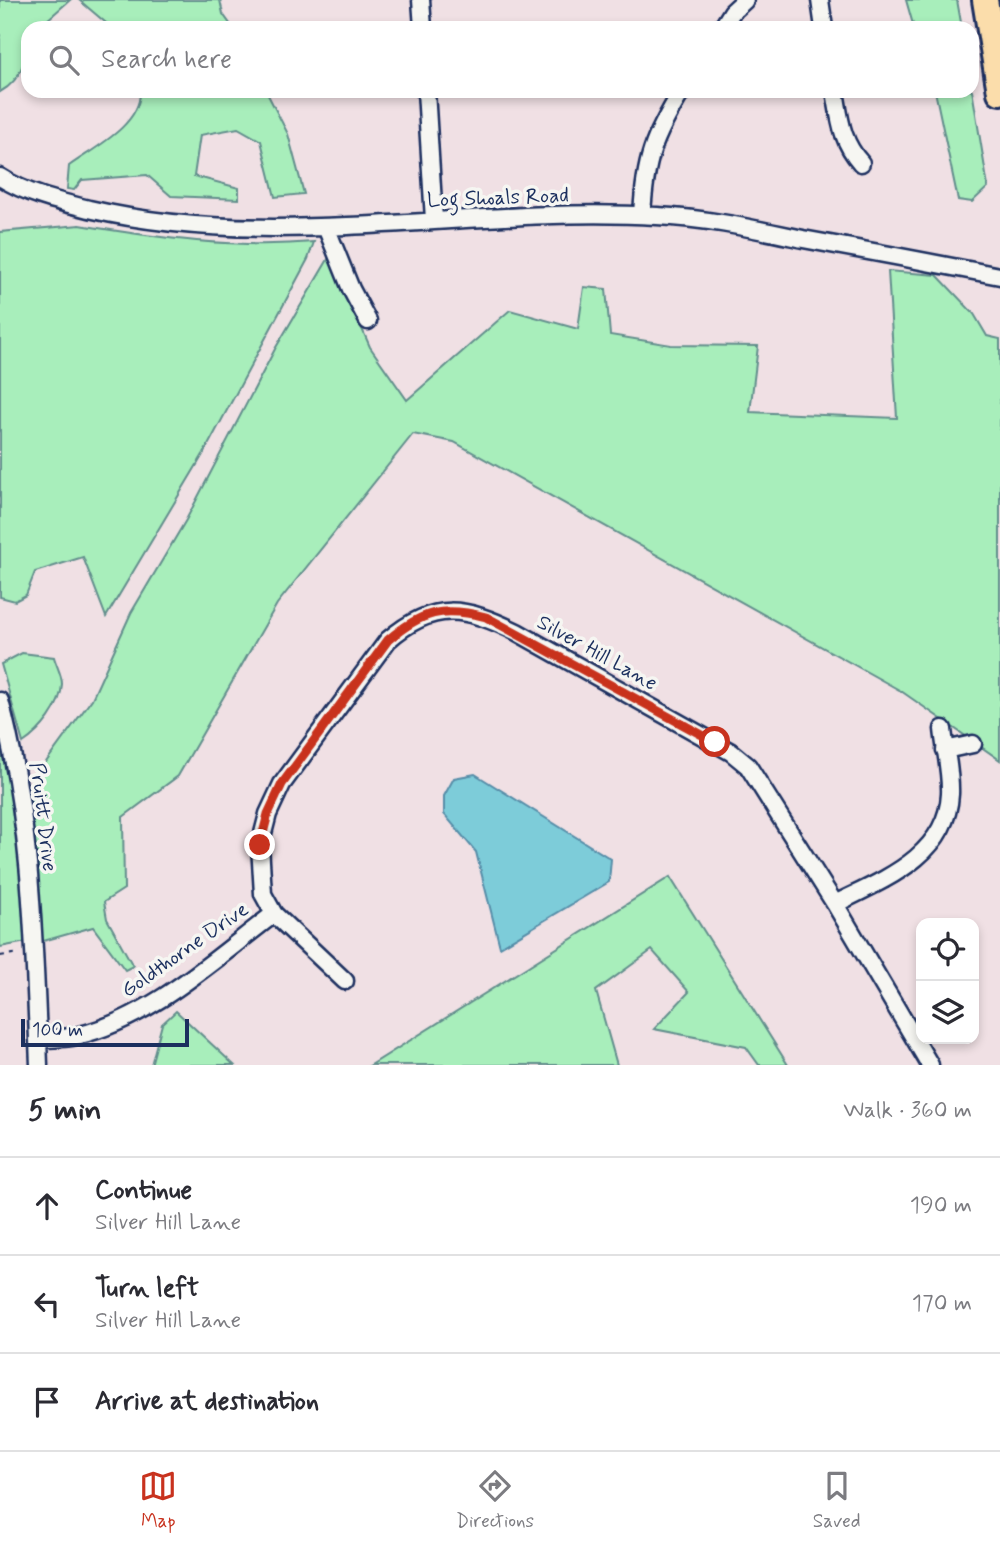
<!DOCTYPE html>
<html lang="en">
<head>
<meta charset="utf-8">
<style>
  :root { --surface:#fff; --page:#f7f7f7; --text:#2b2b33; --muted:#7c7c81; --line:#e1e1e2; --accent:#c8321e }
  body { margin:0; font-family:Mynerve,sans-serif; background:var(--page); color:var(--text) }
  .controls { position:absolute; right:21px; bottom:21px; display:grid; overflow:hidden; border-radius:14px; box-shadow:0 4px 10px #0003 }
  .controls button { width:63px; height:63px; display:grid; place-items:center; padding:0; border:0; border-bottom:2px solid var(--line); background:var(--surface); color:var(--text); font:35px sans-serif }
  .scale { position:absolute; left:21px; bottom:18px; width:168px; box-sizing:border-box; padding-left:7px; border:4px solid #1b2f5e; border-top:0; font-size:19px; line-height:24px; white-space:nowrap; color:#1b2f5e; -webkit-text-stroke:5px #f6f6f2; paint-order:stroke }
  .stop { position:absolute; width:21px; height:21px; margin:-16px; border:5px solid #c8321e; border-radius:50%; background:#fff }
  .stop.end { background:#c8321e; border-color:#fff; box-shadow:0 2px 7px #0008 }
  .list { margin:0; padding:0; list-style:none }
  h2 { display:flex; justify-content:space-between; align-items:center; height:91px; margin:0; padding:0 28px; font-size:30px }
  h2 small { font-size:23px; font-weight:400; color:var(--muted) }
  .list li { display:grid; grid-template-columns:46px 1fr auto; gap:21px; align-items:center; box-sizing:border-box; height:98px; padding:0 28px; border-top:2px solid var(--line) }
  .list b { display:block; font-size:26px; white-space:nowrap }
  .list p { margin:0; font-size:23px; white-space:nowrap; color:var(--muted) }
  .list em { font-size:23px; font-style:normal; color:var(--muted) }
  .icon { flex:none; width:38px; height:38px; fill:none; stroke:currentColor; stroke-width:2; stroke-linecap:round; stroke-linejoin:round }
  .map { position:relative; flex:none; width:1000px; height:1065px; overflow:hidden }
  .search { position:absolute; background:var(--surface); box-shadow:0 4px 10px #0003; left:21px; right:21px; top:21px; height:77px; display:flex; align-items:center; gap:18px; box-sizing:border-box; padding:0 24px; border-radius:21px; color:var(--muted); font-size:26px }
  .sheet { height:385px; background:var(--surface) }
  nav { display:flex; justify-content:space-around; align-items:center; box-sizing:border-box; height:98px; border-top:2px solid var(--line); background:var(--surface); font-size:19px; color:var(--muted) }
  nav a { display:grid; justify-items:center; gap:4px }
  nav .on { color:var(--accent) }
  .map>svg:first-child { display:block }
  .green { fill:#a8eebb; stroke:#628e8c; stroke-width:2 }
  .water { fill:#7dccd9; stroke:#568da8; stroke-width:2 }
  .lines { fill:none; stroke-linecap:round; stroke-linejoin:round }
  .minor-casing { stroke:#1b2f5e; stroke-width:21 }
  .highway-casing { stroke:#1b2f5e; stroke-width:30 }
  .path { stroke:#1b2f5e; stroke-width:2; stroke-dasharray:5 5; stroke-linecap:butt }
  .minor { stroke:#f6f6f2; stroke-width:16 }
  .highway { stroke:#fbddab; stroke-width:24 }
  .route { stroke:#c8321e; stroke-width:9 }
  .labels { text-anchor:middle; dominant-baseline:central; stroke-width:7; stroke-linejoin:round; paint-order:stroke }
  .street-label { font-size:21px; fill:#1b2f5e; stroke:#f6f6f2 }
</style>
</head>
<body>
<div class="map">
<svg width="1000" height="1065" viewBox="0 0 1000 1065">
  <rect width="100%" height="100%" fill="#f0e0e4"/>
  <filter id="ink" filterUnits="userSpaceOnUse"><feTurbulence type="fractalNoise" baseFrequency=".0143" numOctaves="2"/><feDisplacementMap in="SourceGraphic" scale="14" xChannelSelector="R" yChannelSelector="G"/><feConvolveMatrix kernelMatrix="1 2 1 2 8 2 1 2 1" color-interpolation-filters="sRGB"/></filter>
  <g filter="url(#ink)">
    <path class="green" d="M0 0H70L38 28H28C28 54 24 79 0 92Z
      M79 0H220L223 14 233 28H112Z
      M906 0H957L962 28H914Z
      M972 90 988 187 972 202 958 200 935 91Z
      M140 91H266L288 134 304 194 275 197 261 141 238 128 200 135 194 176 239 188V199L171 196 147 175 82 180 74 190 67 189 69 166C94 148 141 125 140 91Z
      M80 225C158 238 235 249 314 242L308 259 204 453 106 617 83 557 35 572 26 595 15 601 0 597V232Z
      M330 256 370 347 407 400 510 310 578 329 584 287 606 289 610 335 671 345 758 346 750 412 897 418 888 271 937 275 974 314 987 336 1000 339V760L901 691 454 442 413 434 277 604 178 776 123 817 124 889 104 902 107 919 133 966 125 970 93 927 40 942 30 784 92 699 131 613 186 520 275 349Z
      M22 653 54 657C56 665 62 675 62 684 61 707 41 731 23 743L1 664Z
      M0 733 14 793 27 942 0 947Z
      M670 877 788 1065H759L746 1047 654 1029 689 992 652 950 596 991 617 1065H371Z
      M176 1011 234 1065H151L162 1024Z"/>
    <path class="water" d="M475 774 611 859 609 882 500 947 476 852 444 814V796L454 778Z"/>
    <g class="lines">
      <defs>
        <path id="minor" d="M421 0 423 28
          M820 0 824 28
          M722 28 732 12 745 0
          M426 91 434 220
          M835 91C840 119 841 141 861 163
          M0 177C26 194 60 202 89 209 277 253 467 205 657 216 706 218 755 229 803 239 869 251 934 263 1000 276
          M642 215C645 160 653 138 682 91
          M326 227 351 289 368 321
          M0 701C32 821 34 942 39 1065
          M945 750 973 744
          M835 904C883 880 947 856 950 794 951 773 945 750 943 729
          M345 981 274 914 263 894 260 845 268 814 282 784 388 640C434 600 465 607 517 632L731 752 748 766 835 904 930 1065
          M38 1040C51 1038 64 1039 76 1036 151 1019 214 959 274 914"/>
        <path id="highway" d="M985 0 1000 92"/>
      </defs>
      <use href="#minor" class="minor-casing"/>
      <use href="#highway" class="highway-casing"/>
      <path class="path" d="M0 956 19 953"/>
      <use href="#minor" class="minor"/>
      <use href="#highway" class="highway"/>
    </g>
  </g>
  <g class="lines" filter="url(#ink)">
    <path class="route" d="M260 845 268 814 282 784 388 640C422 611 443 606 486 617L715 742"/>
  </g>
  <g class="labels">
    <g class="street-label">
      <text transform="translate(498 198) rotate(-2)">Log Shoals Road</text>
      <text transform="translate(597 653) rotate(29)">Silver Hill Lane</text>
      <text transform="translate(43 817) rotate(83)">Pruitt Drive</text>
      <text transform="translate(185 950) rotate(-35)">Goldthorne Drive</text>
    </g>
  </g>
</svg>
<div class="controls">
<button><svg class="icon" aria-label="locate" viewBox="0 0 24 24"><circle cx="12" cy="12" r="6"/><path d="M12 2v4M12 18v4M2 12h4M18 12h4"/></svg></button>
<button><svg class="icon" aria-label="layers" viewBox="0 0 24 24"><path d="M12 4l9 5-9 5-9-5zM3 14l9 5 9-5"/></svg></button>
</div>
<div class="scale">100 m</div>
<div class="stop" style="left:715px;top:742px"></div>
<div class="stop end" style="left:260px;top:845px"></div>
<div class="search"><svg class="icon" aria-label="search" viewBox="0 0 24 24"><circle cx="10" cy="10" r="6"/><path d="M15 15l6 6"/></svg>Search here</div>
</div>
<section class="sheet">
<h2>5 min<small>Walk · 360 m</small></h2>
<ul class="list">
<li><svg class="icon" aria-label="ahead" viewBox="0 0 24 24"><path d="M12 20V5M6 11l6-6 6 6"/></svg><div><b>Continue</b><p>Silver Hill Lane</p></div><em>190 m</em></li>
<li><svg class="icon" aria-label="left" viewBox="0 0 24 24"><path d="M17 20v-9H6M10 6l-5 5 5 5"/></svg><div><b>Turn left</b><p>Silver Hill Lane</p></div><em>170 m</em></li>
<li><svg class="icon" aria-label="arrive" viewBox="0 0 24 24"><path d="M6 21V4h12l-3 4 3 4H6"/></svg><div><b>Arrive at destination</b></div></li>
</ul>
</section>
<nav>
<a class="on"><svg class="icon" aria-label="map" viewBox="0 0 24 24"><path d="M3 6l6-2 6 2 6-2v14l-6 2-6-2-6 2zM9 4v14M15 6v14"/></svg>Map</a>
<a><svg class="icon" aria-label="directions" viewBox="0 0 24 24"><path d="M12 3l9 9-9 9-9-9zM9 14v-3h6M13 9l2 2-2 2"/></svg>Directions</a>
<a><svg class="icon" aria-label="saved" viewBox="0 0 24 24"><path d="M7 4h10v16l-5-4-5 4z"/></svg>Saved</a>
</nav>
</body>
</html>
